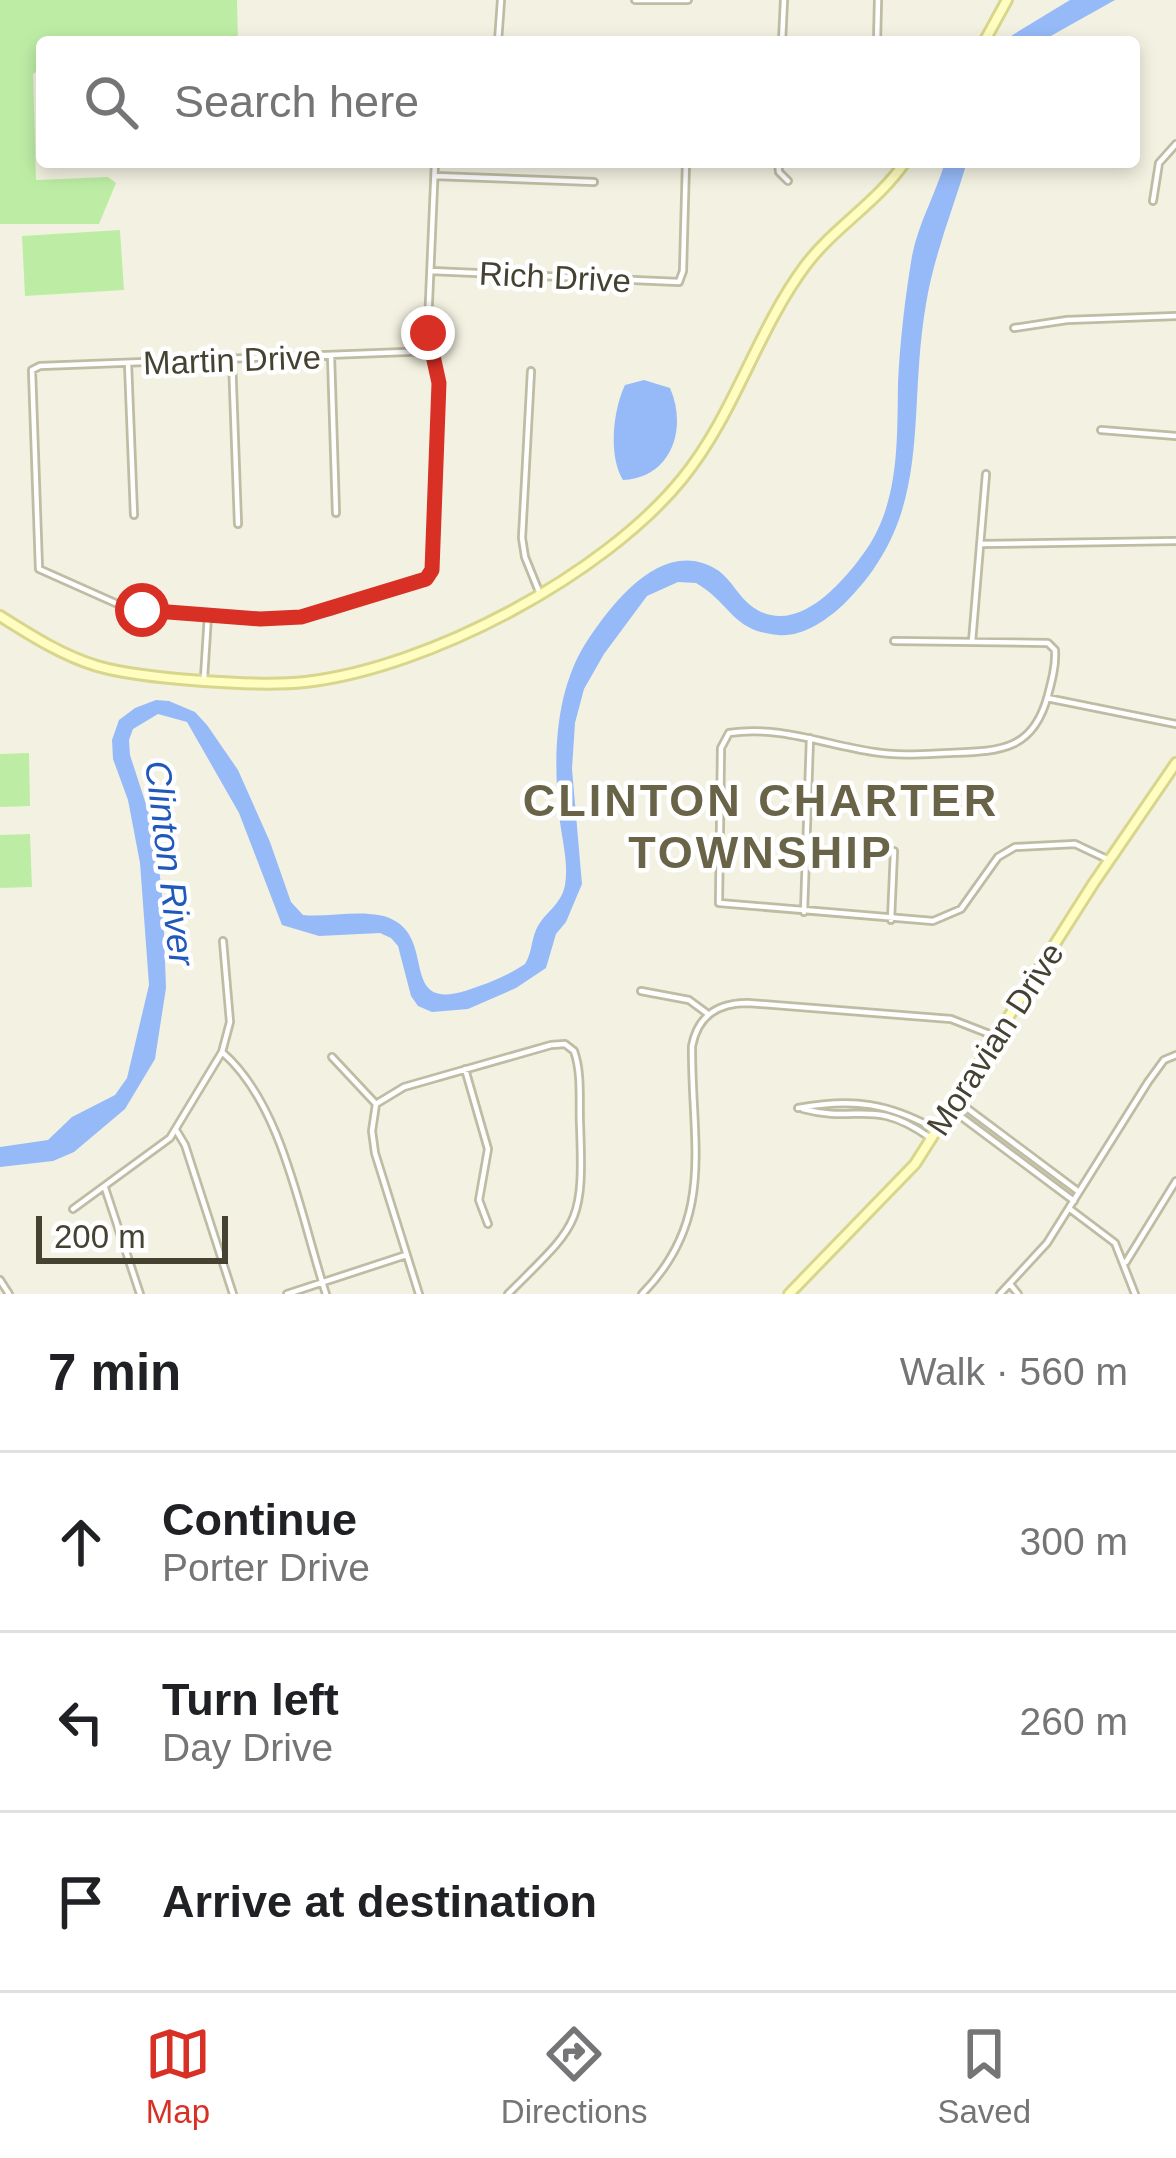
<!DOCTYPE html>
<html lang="en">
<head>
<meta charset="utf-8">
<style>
  :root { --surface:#fff; --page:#f2f2f2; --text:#202124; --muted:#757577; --line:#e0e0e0; --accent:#d93025 }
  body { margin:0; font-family:Helvetica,sans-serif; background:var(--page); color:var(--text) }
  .scale { position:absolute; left:36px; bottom:30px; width:192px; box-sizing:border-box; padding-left:12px; border:6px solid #454232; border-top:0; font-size:33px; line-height:42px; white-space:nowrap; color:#454232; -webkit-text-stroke:9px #fff; paint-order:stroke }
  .stop { position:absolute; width:36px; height:36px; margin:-27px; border:9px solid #d93025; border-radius:50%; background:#fff }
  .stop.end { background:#d93025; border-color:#fff; box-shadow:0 3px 12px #0008 }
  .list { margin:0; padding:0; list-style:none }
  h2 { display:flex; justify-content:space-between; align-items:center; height:156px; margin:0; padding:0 48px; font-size:51px }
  h2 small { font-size:39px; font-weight:400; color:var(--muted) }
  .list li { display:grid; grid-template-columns:78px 1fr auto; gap:36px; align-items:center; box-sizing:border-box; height:180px; padding:0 48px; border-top:3px solid var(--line) }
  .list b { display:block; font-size:45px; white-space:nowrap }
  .list p { margin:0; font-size:39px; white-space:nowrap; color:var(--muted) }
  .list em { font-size:39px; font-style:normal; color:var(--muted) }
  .icon { flex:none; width:66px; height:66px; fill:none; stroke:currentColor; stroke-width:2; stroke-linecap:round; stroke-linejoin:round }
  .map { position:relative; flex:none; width:1176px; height:1294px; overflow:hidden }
  .search { position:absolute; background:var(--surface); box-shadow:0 6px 18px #0003; left:36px; right:36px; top:36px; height:132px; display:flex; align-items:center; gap:30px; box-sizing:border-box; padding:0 42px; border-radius:12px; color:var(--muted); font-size:45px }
  .sheet { height:696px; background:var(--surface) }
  nav { display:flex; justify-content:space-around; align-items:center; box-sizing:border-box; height:168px; border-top:3px solid var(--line); background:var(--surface); font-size:33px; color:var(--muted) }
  nav a { display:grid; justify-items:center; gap:6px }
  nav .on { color:var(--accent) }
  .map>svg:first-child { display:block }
  .green { fill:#bdeda5 }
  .water { fill:#96baf8 }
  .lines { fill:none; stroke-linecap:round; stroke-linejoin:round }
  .street-casing { stroke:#bfbca4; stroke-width:10 }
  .secondary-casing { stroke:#d8d58c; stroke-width:14 }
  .street { stroke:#fff; stroke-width:4.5 }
  .secondary { stroke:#fffec0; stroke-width:8 }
  .route { stroke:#d93025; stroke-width:15 }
  .labels { text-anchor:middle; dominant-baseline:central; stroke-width:9; stroke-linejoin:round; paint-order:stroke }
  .street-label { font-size:33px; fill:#454232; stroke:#fff }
  .water-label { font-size:36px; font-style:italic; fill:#2058bb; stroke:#fff }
  .district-label { font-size:45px; font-weight:bold; letter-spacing:3px; fill:#696348; stroke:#fff }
</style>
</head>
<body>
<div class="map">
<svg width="1176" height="1294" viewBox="0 0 1176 1294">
  <rect width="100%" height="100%" fill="#f3f2e2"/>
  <path class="green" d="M0 0H237L238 42H42V68L33 74 36 180 108 177 116 183 99 224H0Z
    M120 230 124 290 25 296 22 236Z
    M29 753 30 806 0 807V754Z
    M30 834 32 887 0 888V835Z"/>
  <path class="water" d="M1070 0H1115L1040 42H1001Z
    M945 162H967C953 209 934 255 926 304 906 420 936 514 843 605 825 621 803 637 778 635 731 631 731 603 696 583L678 582 647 596 604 654 584 689 575 723 572 769 582 884 566 922 556 934 546 968 516 988 468 1009 432 1012 418 1006 411 996 398 946 391 938 380 933 319 936 282 925 239 813 187 722 158 714 133 729 129 740 130 755 155 832 163 904 166 988 155 1059 125 1109 74 1152 53 1161 0 1167V1147L48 1140 72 1117 115 1095 127 1078 149 985 140 863 128 800 113 759 112 740 119 720 135 708 156 700 169 701 195 712 207 725 238 770 270 842 291 902 303 915C331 918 373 906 397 922 433 945 402 1010 465 991 486 984 506 977 525 964 532 953 531 941 536 930 544 912 561 906 565 885 569 861 561 837 559 813 553 754 555 688 589 638 615 599 666 535 719 571 731 580 738 595 750 605 794 640 842 584 866 550 900 501 897 438 898 383 900 341 905 298 912 256 918 224 936 193 945 162Z
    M644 380 670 388C688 429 671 478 623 480 608 456 613 410 625 385Z"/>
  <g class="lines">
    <defs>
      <path id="street" d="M635 0H688
        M498 42 501 0
        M782 42 784 0
        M877 42 878 0
        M778 162 779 172 788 181
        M435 176 594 182
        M1153 201 1159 163 1176 144
        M431 271 679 282 683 271 686 162
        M1014 328 1067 320 1176 316
        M432 351 40 366 32 370 39 569 122 606 260 619H287L331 611 426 579 432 564 439 383 428 324 435 162
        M331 356 336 513
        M232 359 238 524
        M128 363 134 515
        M531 371 522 538 525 557 540 594
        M1101 430 1176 436
        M980 544 1176 541
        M894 641 1048 643 1055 650C1056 665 1052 680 1048 695 1033 752 999 751 948 753 924 754 899 756 874 752 826 745 779 725 729 733L721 748 719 903 933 921 961 909 998 857 1015 847 1075 844 1109 860
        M972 642 986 474
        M204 678 208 615
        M1047 698 1176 724
        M804 912 810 738
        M891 920 894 851
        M641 991 689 1000 708 1014
        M222 1052C283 1104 301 1219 326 1294
        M332 1057 376 1104
        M465 1069 488 1149 479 1200 488 1224
        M956 1100 1079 1192
        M376 1104 404 1087 551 1045 565 1044 574 1051C582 1073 579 1101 580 1125 584 1226 578 1224 508 1294
        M376 1104 372 1131 375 1153 419 1294
        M798 1108C854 1098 888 1103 937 1130
        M803 1109C858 1124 872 1097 929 1137
        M951 1109 1074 1201
        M176 1130 185 1145 233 1294
        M105 1188 140 1294
        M73 1209 170 1138 222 1052 230 1022 223 941
        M1070 1209 1115 1243 1135 1294
        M1126 1262 1176 1181
        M0 1280 9 1294
        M1010 1284 1018 1294
        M287 1294 406 1255
        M642 1294C717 1218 691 1142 692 1046 698 1015 718 1003 748 1003L951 1019 997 1037
        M1000 1294 1047 1243 1148 1082 1164 1060 1176 1055"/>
      <path id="secondary" d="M984 42 1007 0
        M0 616C30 635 63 656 97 666 141 679 259 687 305 682 429 668 604 575 682 479 735 414 756 332 805 266 834 227 877 203 905 162
        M789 1294 915 1164 1093 884 1176 763"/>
    </defs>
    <use href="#street" class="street-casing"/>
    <use href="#secondary" class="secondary-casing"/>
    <use href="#street" class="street"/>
    <use href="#secondary" class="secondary"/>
  </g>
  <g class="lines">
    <path class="route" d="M142 610 260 619 301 617 426 579 432 570 439 383 428 333"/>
  </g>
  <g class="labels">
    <g class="street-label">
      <text transform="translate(555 277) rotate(3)">Rich Drive</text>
      <text transform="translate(232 360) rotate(-2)">Martin Drive</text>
      <text transform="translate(995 1039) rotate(-57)">Moravian Drive</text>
    </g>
    <g class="water-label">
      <text transform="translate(170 863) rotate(83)">Clinton River</text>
    </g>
    <g class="district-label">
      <text x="761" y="800">CLINTON CHARTER<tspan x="761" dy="52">TOWNSHIP</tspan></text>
    </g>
  </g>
</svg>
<div class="scale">200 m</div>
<div class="stop" style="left:142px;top:610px"></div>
<div class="stop end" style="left:428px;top:333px"></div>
<div class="search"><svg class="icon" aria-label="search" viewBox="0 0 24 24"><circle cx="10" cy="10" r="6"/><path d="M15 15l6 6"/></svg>Search here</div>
</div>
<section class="sheet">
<h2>7 min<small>Walk · 560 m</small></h2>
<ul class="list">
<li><svg class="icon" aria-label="ahead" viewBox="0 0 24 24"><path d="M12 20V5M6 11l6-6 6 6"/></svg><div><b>Continue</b><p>Porter Drive</p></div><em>300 m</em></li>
<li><svg class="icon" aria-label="left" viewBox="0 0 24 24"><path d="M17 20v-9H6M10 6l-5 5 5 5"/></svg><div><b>Turn left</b><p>Day Drive</p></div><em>260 m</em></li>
<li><svg class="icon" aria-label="arrive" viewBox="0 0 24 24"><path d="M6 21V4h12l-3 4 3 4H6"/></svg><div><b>Arrive at destination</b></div></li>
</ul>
</section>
<nav>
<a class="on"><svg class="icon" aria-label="map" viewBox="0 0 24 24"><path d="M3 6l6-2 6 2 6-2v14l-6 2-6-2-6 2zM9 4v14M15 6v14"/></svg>Map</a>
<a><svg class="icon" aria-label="directions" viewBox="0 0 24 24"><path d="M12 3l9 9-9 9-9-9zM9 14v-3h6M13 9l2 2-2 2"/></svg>Directions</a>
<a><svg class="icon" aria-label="saved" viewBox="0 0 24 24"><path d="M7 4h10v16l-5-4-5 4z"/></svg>Saved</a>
</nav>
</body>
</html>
